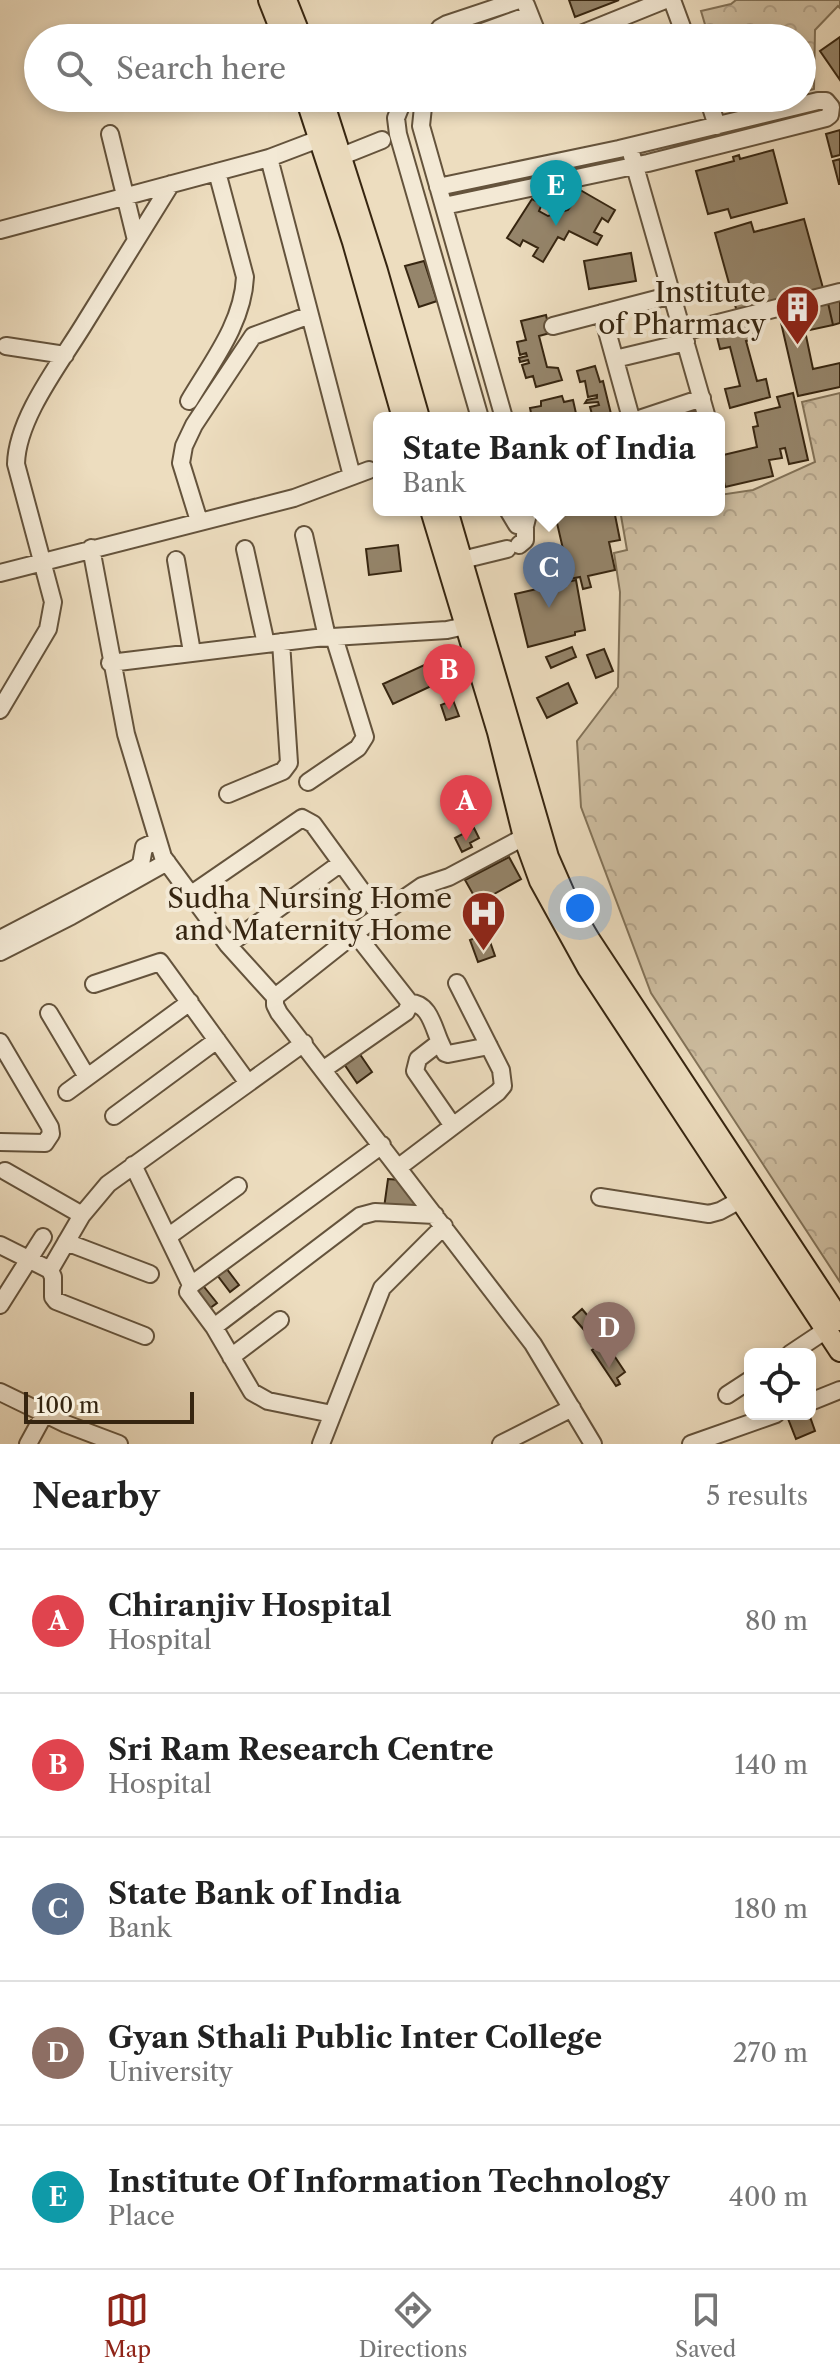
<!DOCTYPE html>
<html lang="en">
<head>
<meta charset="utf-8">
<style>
  :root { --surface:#fff; --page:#f2f2f2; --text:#222; --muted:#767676; --line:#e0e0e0; --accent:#8f2418 }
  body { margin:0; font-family:"Libre Caslon Text",serif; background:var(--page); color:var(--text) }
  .controls { position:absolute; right:24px; bottom:24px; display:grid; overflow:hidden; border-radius:12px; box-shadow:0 4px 12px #0003 }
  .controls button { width:72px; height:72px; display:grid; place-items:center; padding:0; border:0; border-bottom:2px solid var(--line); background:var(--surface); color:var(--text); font:40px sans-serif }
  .scale { position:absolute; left:24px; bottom:20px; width:170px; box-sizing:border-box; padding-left:8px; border:4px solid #362510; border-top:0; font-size:22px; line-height:28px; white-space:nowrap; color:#362510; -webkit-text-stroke:6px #f3e9d5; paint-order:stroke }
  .you { position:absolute; left:580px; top:908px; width:28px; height:28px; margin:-20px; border:6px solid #fff; border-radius:50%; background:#1a73e8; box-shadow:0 0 0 12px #1a73e833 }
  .badge { display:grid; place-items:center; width:52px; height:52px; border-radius:50%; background:var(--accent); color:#fff; font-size:26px; font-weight:700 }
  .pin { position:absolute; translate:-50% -66px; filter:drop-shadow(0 2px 4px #0008) }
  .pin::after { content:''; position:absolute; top:42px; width:28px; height:24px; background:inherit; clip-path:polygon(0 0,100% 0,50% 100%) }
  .popup { position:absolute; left:373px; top:412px; width:352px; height:104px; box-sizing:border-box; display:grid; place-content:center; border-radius:12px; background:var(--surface); filter:drop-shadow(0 2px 6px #0005); font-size:26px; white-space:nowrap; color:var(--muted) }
  .popup b { font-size:30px; color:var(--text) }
  .popup::after { content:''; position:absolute; left:50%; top:100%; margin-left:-16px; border:16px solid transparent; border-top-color:var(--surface) }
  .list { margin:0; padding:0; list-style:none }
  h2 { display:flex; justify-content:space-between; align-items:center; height:104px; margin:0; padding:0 32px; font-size:34px }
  h2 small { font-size:26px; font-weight:400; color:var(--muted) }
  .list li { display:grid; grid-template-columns:52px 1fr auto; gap:24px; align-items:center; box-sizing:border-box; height:144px; padding:0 32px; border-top:2px solid var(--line) }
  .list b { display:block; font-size:30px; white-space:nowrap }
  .list p { margin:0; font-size:26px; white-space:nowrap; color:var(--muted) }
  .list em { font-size:26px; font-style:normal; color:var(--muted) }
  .icon { flex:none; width:44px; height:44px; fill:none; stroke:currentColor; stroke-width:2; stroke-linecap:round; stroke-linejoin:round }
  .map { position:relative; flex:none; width:840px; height:1444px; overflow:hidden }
  .search { position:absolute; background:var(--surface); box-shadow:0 4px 12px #0003; left:24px; right:24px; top:24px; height:88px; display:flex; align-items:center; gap:20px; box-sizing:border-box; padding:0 28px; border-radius:44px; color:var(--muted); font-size:30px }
  .sheet { height:824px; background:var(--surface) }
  nav { display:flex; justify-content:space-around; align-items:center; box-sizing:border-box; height:112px; border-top:2px solid var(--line); background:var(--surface); font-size:22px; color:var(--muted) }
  nav a { display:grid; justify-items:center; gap:4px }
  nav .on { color:var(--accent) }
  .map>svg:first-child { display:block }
  .forest { fill:url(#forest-crowns); stroke:#827258; stroke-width:2 }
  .building { fill:#95856b; stroke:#362510; stroke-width:2 }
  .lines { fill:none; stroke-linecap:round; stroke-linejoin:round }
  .minor-casing { stroke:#64533c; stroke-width:20 }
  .major-casing { stroke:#362510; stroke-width:24 }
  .minor { stroke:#f3e9d5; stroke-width:16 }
  .major { stroke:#edddbf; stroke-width:20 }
  .labels { text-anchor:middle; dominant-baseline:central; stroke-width:8; stroke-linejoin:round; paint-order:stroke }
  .poi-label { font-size:28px; fill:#362510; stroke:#f3e9d5; text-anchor:end }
</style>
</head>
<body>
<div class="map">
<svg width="840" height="1444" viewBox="0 0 840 1444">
  <defs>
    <pattern id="forest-crowns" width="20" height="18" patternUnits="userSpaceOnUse" patternTransform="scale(2)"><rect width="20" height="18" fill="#cebea1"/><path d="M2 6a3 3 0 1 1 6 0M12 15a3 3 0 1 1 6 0" fill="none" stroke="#b2a38a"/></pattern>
  </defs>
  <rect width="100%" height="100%" fill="#edddbf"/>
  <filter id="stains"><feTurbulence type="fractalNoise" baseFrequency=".0025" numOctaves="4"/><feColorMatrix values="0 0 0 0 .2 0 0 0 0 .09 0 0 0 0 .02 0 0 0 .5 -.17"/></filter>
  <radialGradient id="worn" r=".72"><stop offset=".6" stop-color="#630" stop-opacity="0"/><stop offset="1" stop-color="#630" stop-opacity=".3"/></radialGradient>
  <path class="forest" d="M736 0H840V8L838 6 815 30 814 89 802 92V38H709L701 11 731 4Z
    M727 98H779L730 110Z
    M840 393V1282L651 993 581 807 577 741 618 687 620 592 614 553 627 550 620 510H719V495L753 490 815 462 802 402Z"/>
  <path class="building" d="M569 0H619L575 17Z
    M840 37V80L820 51Z
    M840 130V155L832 157 826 134Z
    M773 150 787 203 731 218 728 209 708 214 696 171 734 161 733 157 739 155 740 159Z
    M840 159V184H839L833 161Z
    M575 187 615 210 608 222 602 218 594 232 602 236 597 245 569 231 564 240 558 237 543 262 533 256 538 248 523 240 520 246 507 238 532 199 542 204 539 211 548 216 568 210 574 202 569 199Z
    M804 219 823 288 737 312 715 233 751 222 754 232Z
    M631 253 636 281 589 289 584 261Z
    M424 261 437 301 419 307 405 266Z
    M840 300V323L833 325 828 303Z
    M828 303 833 325 805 331 813 369 840 363V387L798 396 779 314Z
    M546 315 550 333 539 336 547 367 558 368 562 380 536 387 533 376 526 378 522 365 529 363 528 360 520 362 519 358 527 356 526 353 520 355 517 342 526 340 521 321Z
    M755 318 760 337 746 341 757 381 766 379 770 397 730 408 725 389 740 386 730 347 720 349 715 329Z
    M595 366 600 382 603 381 612 418H593L590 407 599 405 598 402 585 403 587 400 597 398V395L588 397 585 381 580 382 577 371Z
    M793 393 808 460 789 464 785 448 780 449 782 458 769 460 773 476 725 487 719 456 757 447 753 427 758 426 755 413 780 407 777 397Z
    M562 396 564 402 573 400 577 418H532L530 408 541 406V401Z
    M554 510H614L620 540 609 542 615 570 588 576 591 587 583 589 580 577 564 580 557 551 563 549Z
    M398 545 401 571 369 575 366 549Z
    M576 580 585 630 575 632V635L528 647 515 594Z
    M572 647 576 657 551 668 546 657Z
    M604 649 613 671 596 678 587 655Z
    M433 661 442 681 393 704 383 684Z
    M568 683 577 703 547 718 537 698Z
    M453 700 459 716 446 720 441 705Z
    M474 828 479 838 470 843 472 847 462 852 455 838Z
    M509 857 521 879 478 903 465 880Z
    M487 933 495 956 478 962 470 940Z
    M357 1050 372 1072 357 1083 342 1061Z
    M388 1179 401 1180 418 1208H384Z
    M223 1264 239 1285 230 1292 214 1271Z
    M201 1283 217 1303 206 1311 191 1291Z
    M582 1309 599 1329 590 1337 573 1317Z
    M605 1342 625 1372 617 1378 620 1384 616 1386 592 1350Z
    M793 1414H809L815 1431 796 1439 787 1416Z"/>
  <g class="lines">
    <defs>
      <path id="minor" d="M672 0 686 38
        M526 5 539 38
        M433 38 440 28 447 24 519 0
        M466 38 529 15
        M571 38 665 0
        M404 98 396 118 398 134 480 418
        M426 98 423 107 421 126 504 418
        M708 98 717 126
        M110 134 136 240
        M632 156 707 418
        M269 158 352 476
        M332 160 382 140
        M438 187 619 149 818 101H826L831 107 830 115 826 118 648 163 444 206
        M0 230 269 158 319 139
        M602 313 631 418
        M553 326 672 295
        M683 332 840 292
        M6 346 65 355
        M615 359 686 342
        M189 401C212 362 243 323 245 277L217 172
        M642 418 702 398
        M508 510 517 525 525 526 529 510
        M199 521 181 463 184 446 194 425 253 336 310 315
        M304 535 327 637
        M519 545 525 540V526
        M91 548 126 734 163 857 228 945 275 997V1005L279 1013 533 1344 593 1444
        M245 549 266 644
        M176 560 192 652
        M462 560 507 549
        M0 573 294 498 369 470
        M110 663 316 638 447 630 474 624
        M0 710 48 629 53 602 16 464C17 417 62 361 86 321 114 276 142 230 171 184
        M308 782 358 748 365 737 334 637
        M228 794 283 771 289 763 281 642
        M190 895 302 818 313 824 380 916
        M0 939 136 868 141 864 144 847 157 841
        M228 945 341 863
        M0 952 71 916 167 862
        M94 984 160 962 248 1083
        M275 997 367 924 422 886 449 877 524 837
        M410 1003C429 1003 433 1026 440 1042L418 1059 415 1071 453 1126
        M49 1013 87 1077
        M0 1042 50 1127 51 1134 45 1143 0 1142
        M440 1042 445 1053 448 1054 489 1046
        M324 1069 406 1012 410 1003 355 933
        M67 1092 190 1002
        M114 1116 217 1040
        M133 1165 191 1285 188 1292 214 1327 252 1392 268 1401 332 1414
        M399 1167 498 1092 503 1086 501 1070 457 983
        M5 1171 82 1215
        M600 1197 709 1214 720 1211 742 1199
        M169 1236 238 1186
        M66 1242 150 1274
        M0 1245 50 1270 53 1277V1297L56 1301 145 1336
        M50 1270 82 1215 108 1184 304 1043
        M191 1285 382 1145
        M0 1305 43 1237
        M214 1327 360 1216 375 1212 435 1215
        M790 1354 826 1330
        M231 1357 280 1320
        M0 1392 66 1424 119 1444
        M727 1395 750 1380
        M810 1402 840 1390
        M28 1444 45 1413
        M321 1444 382 1288 444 1226
        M501 1444 572 1408
        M691 1444 776 1414"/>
      <path id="major" d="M269 0 284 38
        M286 0 301 38
        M306 98 353 242 403 418
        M322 98 377 271 419 418
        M431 510 498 732 524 837 540 881 588 968 840 1351
        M447 510 548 857 569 905 589 939 840 1320"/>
    </defs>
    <use href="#minor" class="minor-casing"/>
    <use href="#major" class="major-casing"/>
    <use href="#minor" class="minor"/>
    <use href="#major" class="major"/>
  </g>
  <defs>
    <symbol id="building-pin" viewBox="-11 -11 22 30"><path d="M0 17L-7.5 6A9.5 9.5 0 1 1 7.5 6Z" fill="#8f2418" stroke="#f3e9d5"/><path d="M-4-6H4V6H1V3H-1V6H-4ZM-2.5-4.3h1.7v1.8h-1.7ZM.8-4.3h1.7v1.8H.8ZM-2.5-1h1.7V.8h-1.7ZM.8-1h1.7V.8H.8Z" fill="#fff"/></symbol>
    <symbol id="hospital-pin" viewBox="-11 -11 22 30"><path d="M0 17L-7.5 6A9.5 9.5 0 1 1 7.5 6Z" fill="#8f2418" stroke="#f3e9d5"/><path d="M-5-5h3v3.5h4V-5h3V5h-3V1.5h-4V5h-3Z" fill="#fff"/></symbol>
  </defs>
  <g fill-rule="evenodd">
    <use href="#building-pin" x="772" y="282" width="51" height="69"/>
    <use href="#hospital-pin" x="458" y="888" width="51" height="69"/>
  </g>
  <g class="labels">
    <g class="poi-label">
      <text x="766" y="292">Institute<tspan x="766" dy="32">of Pharmacy</tspan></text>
      <text x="452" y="898">Sudha Nursing Home<tspan x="452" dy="32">and Maternity Home</tspan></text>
    </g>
  </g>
  <rect width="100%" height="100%" filter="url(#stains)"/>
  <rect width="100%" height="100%" fill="url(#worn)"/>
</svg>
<div class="controls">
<button><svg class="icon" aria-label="locate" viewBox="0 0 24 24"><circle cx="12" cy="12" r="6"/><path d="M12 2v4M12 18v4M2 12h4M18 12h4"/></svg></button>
</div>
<div class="scale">100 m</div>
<div class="you"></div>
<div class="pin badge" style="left:466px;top:841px;background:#e0444e">A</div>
<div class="pin badge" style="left:449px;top:710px;background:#e0444e">B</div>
<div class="pin badge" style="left:549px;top:608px;background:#5c6f8a">C</div>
<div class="popup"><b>State Bank of India</b>Bank</div>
<div class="pin badge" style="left:609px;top:1368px;background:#8d6e63">D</div>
<div class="pin badge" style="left:556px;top:226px;background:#0f9aa8">E</div>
<div class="search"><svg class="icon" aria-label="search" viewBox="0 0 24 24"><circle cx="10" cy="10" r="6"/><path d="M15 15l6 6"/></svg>Search here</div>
</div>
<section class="sheet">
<h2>Nearby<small>5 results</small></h2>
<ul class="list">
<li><span class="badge" style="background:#e0444e">A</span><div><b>Chiranjiv Hospital</b><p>Hospital</p></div><em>80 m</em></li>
<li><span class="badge" style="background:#e0444e">B</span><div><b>Sri Ram Research Centre</b><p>Hospital</p></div><em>140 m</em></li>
<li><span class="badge" style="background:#5c6f8a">C</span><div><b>State Bank of India</b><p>Bank</p></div><em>180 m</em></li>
<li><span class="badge" style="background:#8d6e63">D</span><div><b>Gyan Sthali Public Inter College</b><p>University</p></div><em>270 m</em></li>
<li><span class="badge" style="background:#0f9aa8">E</span><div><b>Institute Of Information Technology</b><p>Place</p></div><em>400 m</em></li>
</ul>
</section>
<nav>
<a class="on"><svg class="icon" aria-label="map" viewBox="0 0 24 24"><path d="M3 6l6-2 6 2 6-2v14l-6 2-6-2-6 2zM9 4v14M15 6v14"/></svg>Map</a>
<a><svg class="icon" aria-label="directions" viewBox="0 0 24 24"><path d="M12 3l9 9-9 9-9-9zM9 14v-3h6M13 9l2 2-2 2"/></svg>Directions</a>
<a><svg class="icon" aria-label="saved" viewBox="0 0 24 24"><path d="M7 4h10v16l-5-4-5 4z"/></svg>Saved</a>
</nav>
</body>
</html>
